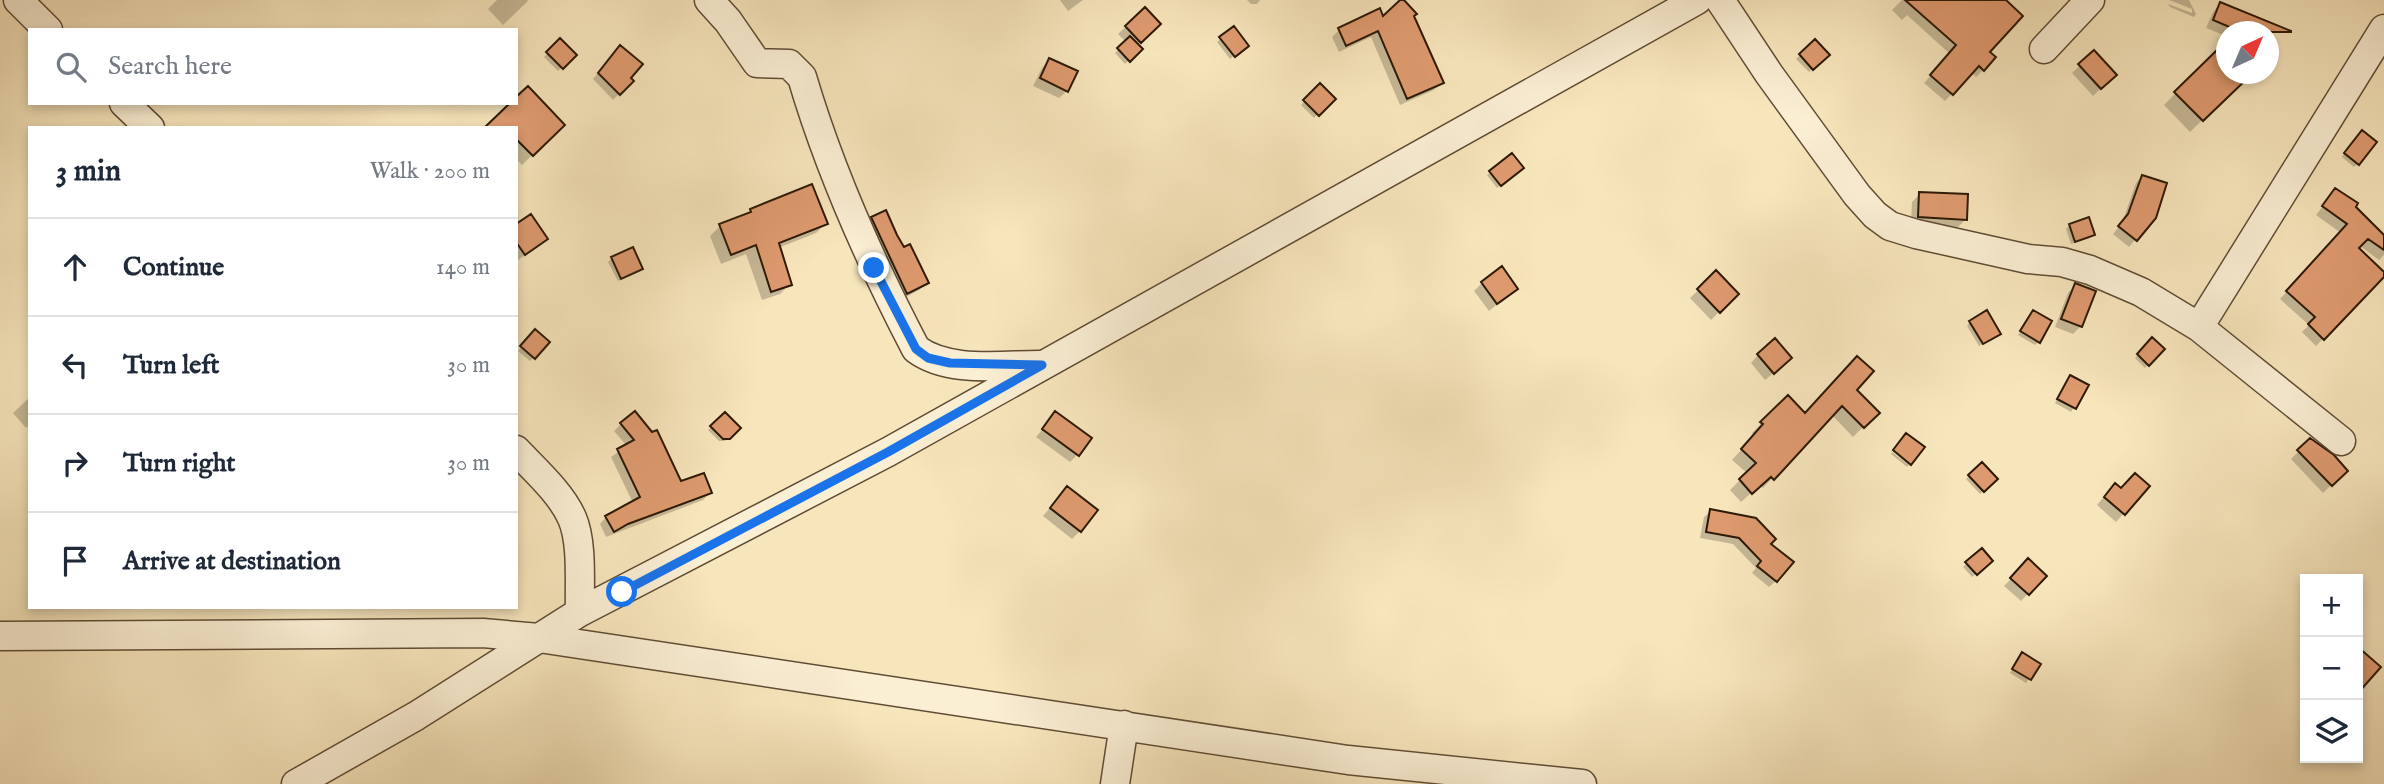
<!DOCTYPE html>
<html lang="en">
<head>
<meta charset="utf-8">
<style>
  :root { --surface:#fff; --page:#f6f6f7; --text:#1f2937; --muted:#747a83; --line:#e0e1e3 }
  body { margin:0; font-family:"IM FELL English",serif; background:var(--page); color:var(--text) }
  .controls { position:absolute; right:21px; bottom:21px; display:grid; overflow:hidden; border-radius:0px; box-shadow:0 4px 10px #0003 }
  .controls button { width:63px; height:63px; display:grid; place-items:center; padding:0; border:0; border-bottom:2px solid var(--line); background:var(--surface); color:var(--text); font:35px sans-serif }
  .compass { position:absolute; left:2216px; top:21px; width:63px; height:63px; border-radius:50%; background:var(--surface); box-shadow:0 4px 10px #0003; rotate:44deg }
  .stop { position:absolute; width:21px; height:21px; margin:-16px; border:5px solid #1a73e8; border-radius:50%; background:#fff }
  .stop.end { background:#1a73e8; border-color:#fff; box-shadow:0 2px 7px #0008 }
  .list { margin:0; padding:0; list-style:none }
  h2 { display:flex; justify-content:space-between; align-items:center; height:91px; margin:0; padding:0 28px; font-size:30px }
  h2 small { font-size:23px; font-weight:400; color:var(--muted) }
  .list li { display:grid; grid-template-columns:46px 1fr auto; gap:21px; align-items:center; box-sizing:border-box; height:98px; padding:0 28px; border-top:2px solid var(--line) }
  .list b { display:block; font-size:26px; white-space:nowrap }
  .list em { font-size:23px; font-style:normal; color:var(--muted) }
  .icon { flex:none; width:38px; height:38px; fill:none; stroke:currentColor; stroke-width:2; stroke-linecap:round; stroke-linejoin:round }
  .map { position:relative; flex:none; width:2384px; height:784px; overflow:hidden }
  .search { position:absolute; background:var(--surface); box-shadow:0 4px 10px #0003; left:28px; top:28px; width:490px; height:77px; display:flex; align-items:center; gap:18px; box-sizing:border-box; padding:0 24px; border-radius:0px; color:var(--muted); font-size:26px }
  .panel { position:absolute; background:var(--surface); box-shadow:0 4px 10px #0003; left:28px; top:126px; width:490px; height:483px; border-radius:0px }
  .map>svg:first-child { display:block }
  .shadow { fill:#0003 }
  .building { fill:#de9a6f; stroke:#2d1907; stroke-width:2 }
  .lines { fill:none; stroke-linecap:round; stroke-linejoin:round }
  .minor-casing { stroke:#604c34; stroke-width:31 }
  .minor { stroke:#faeed3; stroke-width:28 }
  .route { stroke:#1a73e8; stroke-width:9 }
</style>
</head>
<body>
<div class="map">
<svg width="2384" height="784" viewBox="0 0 2384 784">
  <rect width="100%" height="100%" fill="#f7e5bc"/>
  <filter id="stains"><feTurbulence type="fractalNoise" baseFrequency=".00286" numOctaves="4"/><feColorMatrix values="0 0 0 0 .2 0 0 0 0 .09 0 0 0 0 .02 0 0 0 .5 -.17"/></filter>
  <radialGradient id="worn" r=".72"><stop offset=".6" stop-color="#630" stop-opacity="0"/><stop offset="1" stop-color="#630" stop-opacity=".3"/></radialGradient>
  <path class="shadow" d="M497 0H527L528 1 503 25 488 9Z
    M1060 0H1083L1068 11Z
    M1247 0H1260L1257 4H1251Z
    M1902 0H2003L1983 70 1976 77 1971 72 1945 101 1924 83 1950 54 1907 15 1902 20 1892 10Z
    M2169 0H2189L2196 14 2194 17 2170 7 2168 4 2192 13V9Z
    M2220 4 2265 32H2226V36L2206 28 2213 12Z
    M1145 9 1159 24 1137 45 1141 49 1125 64 1115 53 1126 42 1118 34Z
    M1412 16 1442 83 1434 90 1400 105 1371 37 1339 52 1332 37 1339 30 1383 19Z
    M1233 28 1243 49 1230 59 1217 42Z
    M560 41 574 55 558 71 544 57Z
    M1815 42 1827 55 1809 72 1796 59Z
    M2094 52 2115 75 2093 96 2072 73Z
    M615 53 632 81 613 100 593 79Z
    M2216 53 2226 74H2235L2242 81 2190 132 2164 105Z
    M1049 60 1067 91 1059 98 1033 86 1042 68Z
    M1320 86 1333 99 1314 118 1301 105Z
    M563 125 522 165 516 159V128Z
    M2358 135V164L2354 167 2342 157Z
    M1512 155 1518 171 1497 188 1487 175Z
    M2142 177 2154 217 2129 247 2113 234 2122 223 2136 183Z
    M2336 190 2384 238V255L2379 260 2360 246 2357 249 2384 275 2316 346 2302 332 2309 325 2280 299 2341 233 2316 215Z
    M1920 194 1966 219 1958 227 1911 224 1912 202Z
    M751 210 826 223 816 233 778 248 790 284 780 294 762 300 746 254 721 264 710 236 720 226 745 216Z
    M872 218 927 282 919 290 899 301 864 226Z
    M2070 225 2093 234 2090 238 2071 244 2066 229Z
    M516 226 546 239 517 261H516Z
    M612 258 641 268 618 281 608 262Z
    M1716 273 1737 294 1711 320 1690 298Z
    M1482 283 1516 289 1489 311 1474 291Z
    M2076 285 2081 326 2073 334 2055 327 2068 293Z
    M2033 312 2039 342 2035 345 2018 335Z
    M1970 322 1995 337 1979 346 1967 326Z
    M535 332 547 342 530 361 518 351Z
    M2152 340 2162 349 2145 368 2135 358Z
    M1758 355 1782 366 1765 380 1751 363Z
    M2067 381 2087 386 2071 412 2055 403Z
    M1855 390 1877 413 1853 437 1832 415 1763 488 1760 485 1741 502 1730 490 1747 473 1732 460 1755 435 1752 433 1788 397 1804 415Z
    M30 397V424L26 428 13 413Z
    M1056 413 1078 454 1070 462 1036 437Z
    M725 415 738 428 725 441H719L708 430Z
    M621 424 680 484 710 493 703 500 606 537 600 524 606 517 633 503 611 457 627 446 614 431Z
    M2310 440 2346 471 2323 493 2291 459Z
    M1892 452 1909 465 1907 467 1891 454Z
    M1982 464 1996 479 1980 494 1966 479Z
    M2148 486 2116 522 2097 505 2107 493Z
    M1067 488 1080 531 1072 539 1043 516Z
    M1711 511 1769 544 1776 581 1769 587 1752 573 1756 568 1733 544 1700 538 1704 517Z
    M1982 550 1991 561 1972 577 1963 567Z
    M2028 561 2045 576 2021 601 2004 586Z
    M2019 658 2039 664 2026 683 2010 673Z"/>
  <path class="building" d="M1400 0H1404L1417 14 1414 16 1444 83 1407 99 1378 31 1346 46 1338 28 1380 8 1383 16Z
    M1905 0H2006L2023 16 1990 52 1996 57 1984 71 1979 66 1953 95 1930 75 1956 45Z
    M2220 2 2291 31V32H2241L2213 20Z
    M1145 7 1161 24 1141 43 1125 26Z
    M1234 26 1249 46 1235 57 1219 37Z
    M1130 36 1143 49 1130 62 1117 48Z
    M560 38 577 55 563 69 546 52Z
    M1815 39 1830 55 1813 70 1799 54Z
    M620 45 643 64 631 78 634 81 620 95 598 73Z
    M2094 50 2117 75 2101 89 2078 64Z
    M2216 51 2227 62V74H2252L2203 121 2174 92Z
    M1049 58 1078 71 1068 92 1040 78Z
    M1320 83 1336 99 1319 116 1303 100Z
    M528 86 565 125 533 156 516 139V128H484L510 103H516V97Z
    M2362 130 2377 142 2359 165 2344 153Z
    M1512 153 1524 168 1501 186 1489 171Z
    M2142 175 2167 183 2156 218 2137 241 2118 226 2128 214Z
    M812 184 828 224 779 243 792 285 771 292 756 245 731 255 719 224 751 212 750 209Z
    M2335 188 2358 203 2356 207 2384 235V250L2368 239 2359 248 2384 272V277L2324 340 2308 324 2315 317 2286 291 2347 224 2322 206Z
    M1919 192 1968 194 1967 220 1918 217Z
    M886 210 897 235 904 247 910 244 929 283 907 294 871 217Z
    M531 214 548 239 525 255 516 242V224Z
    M2089 217 2095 235 2075 242 2069 224Z
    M633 247 643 269 621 279 611 257Z
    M1502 266 1518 289 1497 304 1481 282Z
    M1716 270 1739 294 1720 313 1697 289Z
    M2075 283 2096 291 2082 327 2061 319Z
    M1987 310 2001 334 1983 344 1969 321Z
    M2033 310 2052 321 2040 343 2020 331Z
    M535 329 550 342 535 359 520 346Z
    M2152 337 2165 349 2149 366 2137 354Z
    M1775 338 1792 358 1774 374 1757 354Z
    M1857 356 1874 371 1857 390 1880 413 1864 428 1842 406 1774 480 1771 477 1752 494 1739 479 1756 463 1741 449 1763 424 1760 422 1788 395 1805 413Z
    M2070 375 2089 385 2076 409 2057 399Z
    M635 411 652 432 657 430 681 481 704 473 712 493 628 524 614 532 605 516 640 497 617 449 634 440 620 423Z
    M1055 411 1092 438 1079 456 1042 429Z
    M725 412 741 428 730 439H723L710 426Z
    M1906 433 1925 447 1911 465 1893 450Z
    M2310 438 2334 455 2348 471 2332 486 2297 450Z
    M1982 462 1998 479 1984 492 1968 475Z
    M2135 473 2150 486 2125 515 2104 497 2115 483 2121 488Z
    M1067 486 1098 510 1081 532 1050 508Z
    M1710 509 1756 518 1776 539 1771 544 1794 562 1777 582 1757 566 1761 561 1739 538 1706 532Z
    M1982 548 1993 561 1977 575 1965 562Z
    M2028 558 2047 576 2029 595 2010 578Z
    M2358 647 2381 667 2358 693Z
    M2022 652 2041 664 2031 680 2012 669Z"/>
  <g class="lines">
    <defs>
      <path id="minor" d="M18 0 48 30
        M709 0 728 21 757 63 789 64 802 77C830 172 870 261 916 349 948 373 1000 365 1039 365
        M1720 0 1769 74 1857 195 1875 215 1890 226 1916 234 2028 259 2062 262 2090 270 2141 292 2199 327 2341 441
        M2044 49 2090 0
        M124 103 150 128
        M2199 327 2384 29
        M516 450C535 470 561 493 572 518 583 543 579 585 580 612
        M0 636 483 633 539 638 580 612 888 452 1697 0
        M296 784 416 716 539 638 1348 760 1582 784
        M1115 784 1124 725"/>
    </defs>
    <use href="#minor" class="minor-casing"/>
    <use href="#minor" class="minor"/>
  </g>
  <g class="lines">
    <path class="route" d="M622 592 888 452 1042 365 950 363 928 358 916 349 874 268"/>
  </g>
  <rect width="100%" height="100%" filter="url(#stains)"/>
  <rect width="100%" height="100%" fill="url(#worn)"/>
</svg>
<div class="controls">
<button>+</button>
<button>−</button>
<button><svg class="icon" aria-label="layers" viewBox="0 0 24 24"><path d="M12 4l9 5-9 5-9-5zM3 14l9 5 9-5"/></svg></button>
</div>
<svg class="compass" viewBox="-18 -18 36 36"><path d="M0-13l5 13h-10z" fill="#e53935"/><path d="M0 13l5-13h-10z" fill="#747a83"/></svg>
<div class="stop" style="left:622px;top:592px"></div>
<div class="stop end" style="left:874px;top:268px"></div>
<div class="search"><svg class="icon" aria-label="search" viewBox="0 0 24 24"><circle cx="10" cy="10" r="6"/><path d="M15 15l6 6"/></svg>Search here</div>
<section class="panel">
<h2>3 min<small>Walk · 200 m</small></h2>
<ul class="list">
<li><svg class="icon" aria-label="ahead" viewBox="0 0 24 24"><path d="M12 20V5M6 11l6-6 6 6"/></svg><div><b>Continue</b></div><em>140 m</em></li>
<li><svg class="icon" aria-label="left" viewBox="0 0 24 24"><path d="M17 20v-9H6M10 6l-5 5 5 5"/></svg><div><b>Turn left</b></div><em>30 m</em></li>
<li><svg class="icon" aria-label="right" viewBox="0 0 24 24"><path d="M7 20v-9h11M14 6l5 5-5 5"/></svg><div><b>Turn right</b></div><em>30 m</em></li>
<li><svg class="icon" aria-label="arrive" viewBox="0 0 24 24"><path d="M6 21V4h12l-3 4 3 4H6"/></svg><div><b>Arrive at destination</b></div></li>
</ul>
</section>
</div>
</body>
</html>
